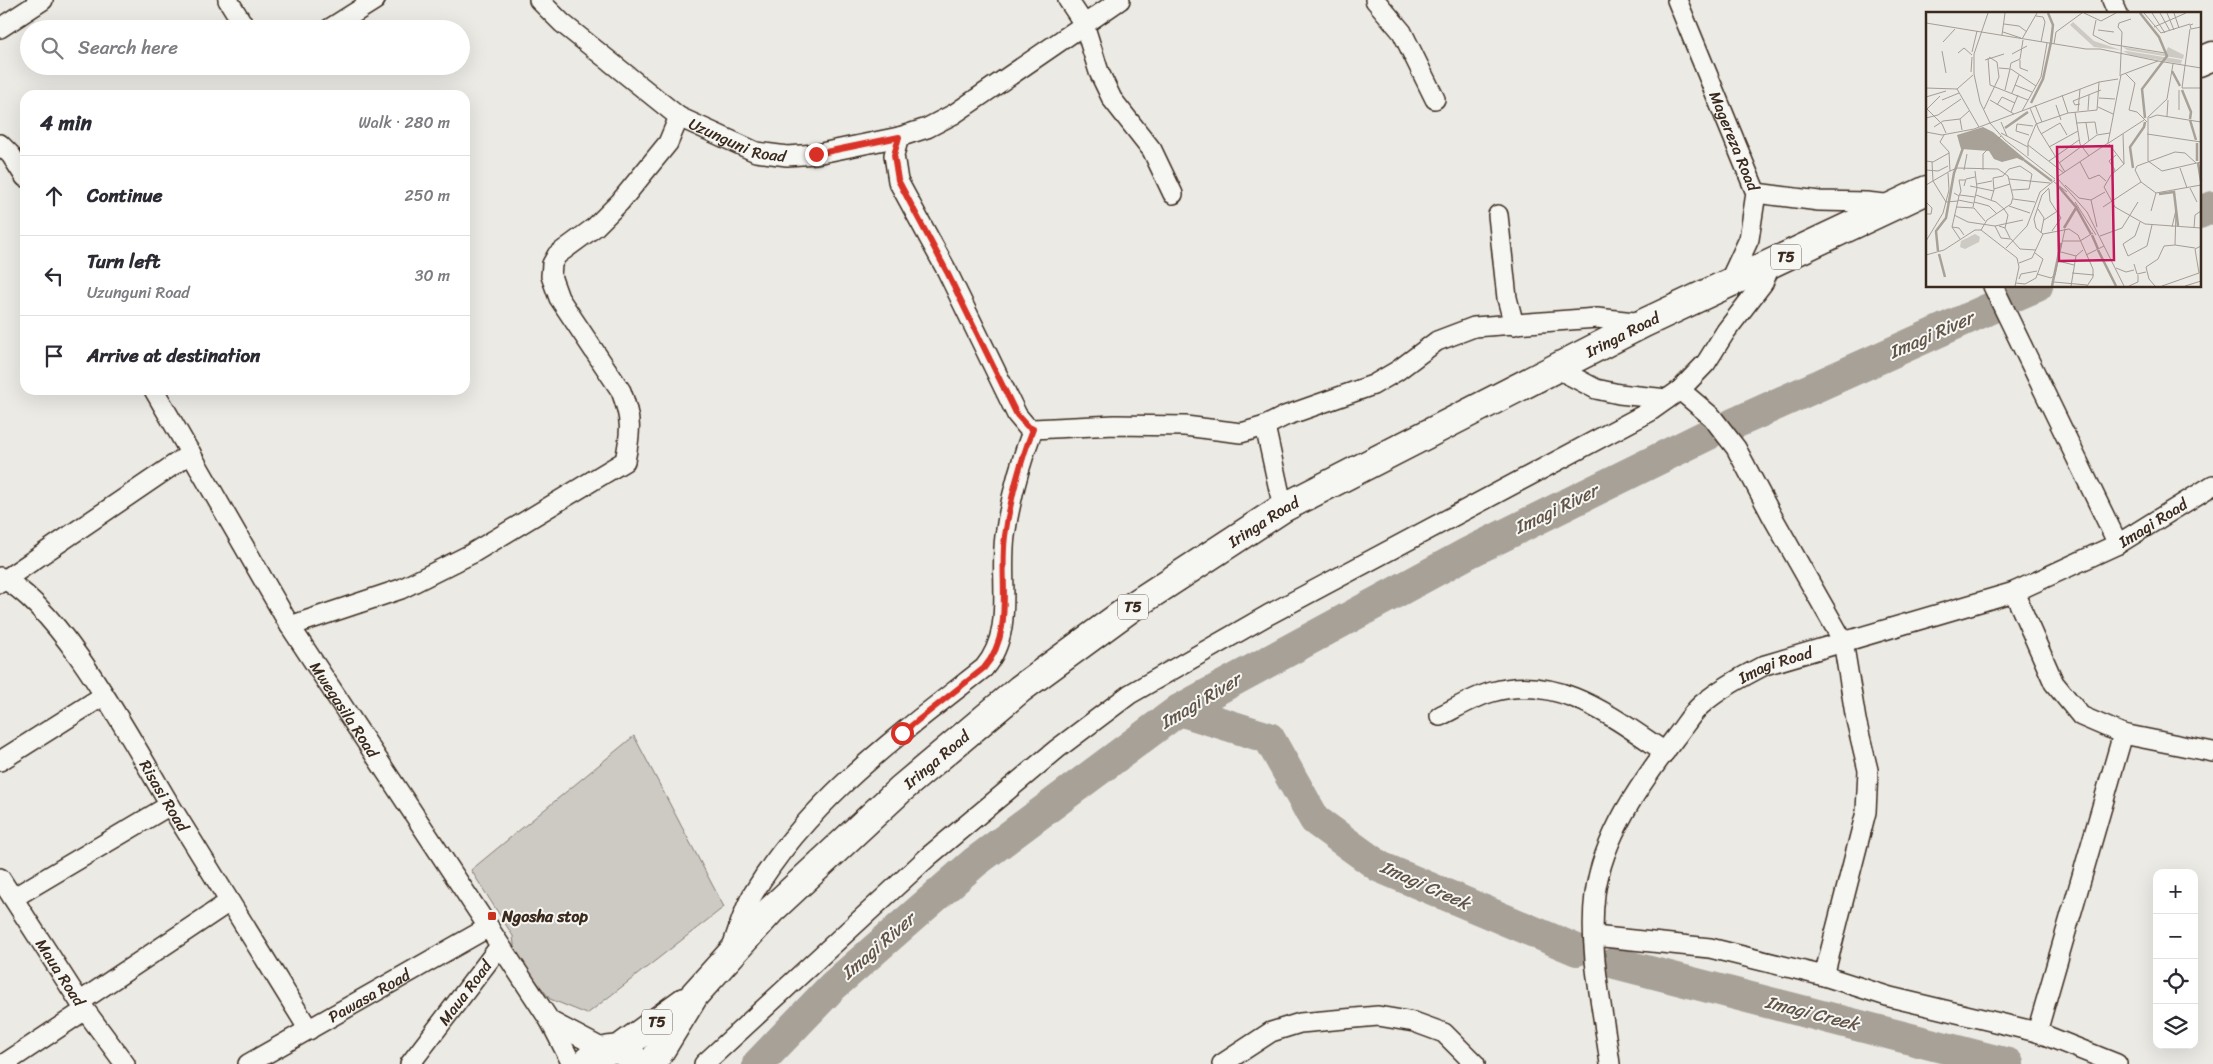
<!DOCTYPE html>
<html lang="en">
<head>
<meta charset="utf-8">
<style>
  :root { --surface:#fff; --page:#f7f7f7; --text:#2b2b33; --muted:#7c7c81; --line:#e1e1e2 }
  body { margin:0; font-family:Sriracha,sans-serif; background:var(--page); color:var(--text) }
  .controls { position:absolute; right:15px; bottom:15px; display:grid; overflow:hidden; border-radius:10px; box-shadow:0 5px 20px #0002 }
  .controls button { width:45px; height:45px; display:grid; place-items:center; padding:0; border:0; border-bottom:1px solid var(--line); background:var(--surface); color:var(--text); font:25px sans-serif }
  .stop { position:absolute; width:15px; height:15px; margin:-11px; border:4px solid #d93025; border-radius:50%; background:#fff }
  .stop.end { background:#d93025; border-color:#fff; box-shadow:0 1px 5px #0008 }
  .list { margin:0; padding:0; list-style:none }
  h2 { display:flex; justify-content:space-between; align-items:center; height:65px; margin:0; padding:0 20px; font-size:21px }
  h2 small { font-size:16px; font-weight:400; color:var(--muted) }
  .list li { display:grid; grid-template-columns:32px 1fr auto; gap:15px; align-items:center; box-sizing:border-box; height:80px; padding:0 20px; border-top:1px solid var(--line) }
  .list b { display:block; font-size:19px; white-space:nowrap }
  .list p { margin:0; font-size:16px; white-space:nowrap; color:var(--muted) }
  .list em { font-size:16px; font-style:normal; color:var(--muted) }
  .icon { flex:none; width:28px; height:28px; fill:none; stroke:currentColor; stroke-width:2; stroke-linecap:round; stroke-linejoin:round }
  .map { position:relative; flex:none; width:2213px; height:1064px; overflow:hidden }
  .search { position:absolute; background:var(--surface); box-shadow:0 5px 20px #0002; left:20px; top:20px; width:450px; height:55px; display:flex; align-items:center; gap:12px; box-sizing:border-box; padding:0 18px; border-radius:28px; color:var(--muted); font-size:19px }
  .panel { position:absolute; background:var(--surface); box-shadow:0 5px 20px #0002; left:20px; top:90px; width:450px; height:305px; border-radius:15px }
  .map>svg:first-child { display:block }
  .green { fill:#cdcac4; stroke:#847a71 }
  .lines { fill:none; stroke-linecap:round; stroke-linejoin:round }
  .river { stroke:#a8a198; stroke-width:32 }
  .minor-casing { stroke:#3b2a1e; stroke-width:22 }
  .highway-casing { stroke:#3b2a1e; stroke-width:31 }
  .minor { stroke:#f6f6f2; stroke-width:19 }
  .highway { stroke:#f6f6f2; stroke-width:28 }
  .route { stroke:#d93025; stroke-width:6 }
  .poi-dot { fill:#c8321e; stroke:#f6f6f2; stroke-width:2 }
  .labels { text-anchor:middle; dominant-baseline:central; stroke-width:4; stroke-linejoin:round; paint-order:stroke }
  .shield { fill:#f6f6f2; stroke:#73675e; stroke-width:1 }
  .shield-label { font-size:15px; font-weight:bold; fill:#3b2a1e }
  .street-label { font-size:16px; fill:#3b2a1e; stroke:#f6f6f2 }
  .poi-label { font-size:16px; font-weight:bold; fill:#3b2a1e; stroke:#f6f6f2; text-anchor:start }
  .water-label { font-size:18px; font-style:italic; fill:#615449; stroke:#f6f6f2 }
  .inset-river { fill:none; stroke:#a8a198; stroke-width:2.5 }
  .inset-road { fill:none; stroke:#a59d95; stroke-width:1 }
  .view { fill:#c2185b; fill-opacity:0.15; stroke:#c2185b; stroke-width:2.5 }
  .inset-edge { fill:none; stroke:#3b2a1e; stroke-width:2.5 }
</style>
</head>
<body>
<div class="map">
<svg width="2213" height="1064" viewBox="0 0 2213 1064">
  <rect width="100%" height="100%" fill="#ebeae5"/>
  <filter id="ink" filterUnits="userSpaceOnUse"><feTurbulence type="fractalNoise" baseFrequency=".02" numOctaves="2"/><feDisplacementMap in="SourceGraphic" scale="10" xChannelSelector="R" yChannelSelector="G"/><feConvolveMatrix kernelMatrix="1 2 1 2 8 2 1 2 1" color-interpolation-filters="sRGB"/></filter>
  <g filter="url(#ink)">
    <path class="green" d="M634 736 724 907 587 1014 550 999 515 953 513 936 471 870Z"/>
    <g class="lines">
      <path class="river" d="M2199 213 2213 207
        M2016 295 2037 286
        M1733 424 1993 307
        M1179 710 1269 738 1315 820 1380 867 1577 950
        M1615 963 2008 1064
        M758 1064 833 986 975 862 1179 710 1468 553 1707 435"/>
      <defs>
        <g id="minor">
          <path d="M228 0 246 29"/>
          <path id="s1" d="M539 0 562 23 679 117 756 152 787 156 816 154 899 137 927 128 954 114 1120 0"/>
          <path d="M1068 0 1084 24 1099 72 1112 99 1152 150 1173 194"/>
          <path d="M1375 0 1402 32 1435 99"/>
          <path id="s2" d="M1677 0 1756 193 1749 239 1728 284"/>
          <path d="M2112 0 2118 14"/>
          <path d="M0 28 43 0"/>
          <path d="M329 29 375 0"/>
          <path d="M899 137 894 155 898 181 947 271 1017 415 1027 427 1033 429 1115 425 1185 426 1241 433 1265 426 1285 416 1373 385 1397 371 1437 341 1474 327 1597 318 1644 323"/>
          <path d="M0 144 11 155 25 177"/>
          <path d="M1756 193 1819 201 1866 202 1894 205"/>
          <path d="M1498 215 1507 298 1514 325"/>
          <path d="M1993 286 2118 544"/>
          <path d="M1556 368 1596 389 1619 394 1667 399"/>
          <path id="s3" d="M154 390 290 626 550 1021 572 1064"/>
          <path d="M1680 390 1712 417 1736 448 1772 516 1843 641 1856 720 1868 770 1866 812 1824 976"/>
          <path d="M1265 426 1283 508"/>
          <path id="s4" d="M0 577C62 607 133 744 170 805 216 880 262 955 309 1030"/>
          <path d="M0 583 191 453"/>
          <path d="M2014 592 2054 683 2081 716 2123 734 2213 752"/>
          <path d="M290 626 401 589 471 554 625 461C631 431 632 420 621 391L559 298 551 276 552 264 557 255 595 227 620 202 668 143 679 117"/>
          <path d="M1440 716C1456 708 1474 697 1492 692 1559 673 1612 717 1665 752"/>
          <path d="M0 761 103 696"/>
          <path id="s5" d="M0 878 85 1010 125 1064"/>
          <path d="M13 898 170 805"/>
          <path d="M1594 936 1710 948 1824 976 1890 997 2037 1032 2117 1064"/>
          <path d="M733 944C739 928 744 909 753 894 808 801 900 734 984 668 1015 632 999 580 1005 536 1010 500 1020 463 1033 429"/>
          <path d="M81 1001 229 902"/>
          <path d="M550 1021 605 1050"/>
          <path d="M2037 1032 2123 734"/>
          <path d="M4 1064 85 1010"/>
          <path id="s6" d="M248 1064 489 927"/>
          <path id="s7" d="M410 1064 500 946"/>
          <path d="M704 1064 929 856 1057 749 1130 694 1268 615 1649 412 1680 390 1706 363 1726 331 1763 283 1771 264"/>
          <path d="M1222 1064 1271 1032 1300 1023 1378 1016 1414 1022 1444 1033 1475 1064"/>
          <path id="s8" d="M1610 1064C1603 1009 1588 950 1595 894 1603 836 1640 784 1675 738 1684 727 1691 714 1701 705 1721 688 1742 677 1765 665L2014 592 2118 544 2213 485"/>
        </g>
        <g id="highway">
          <path d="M2199 62 2213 56"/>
          <path d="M618 1050 684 1002"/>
          <path d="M584 1064C598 1050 618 1043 634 1059"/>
          <path id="s9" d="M652 1064 695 994 770 911 901 789 1020 689 1136 604 1283 508 1644 323 1927 190"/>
        </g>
      </defs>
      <use href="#minor" class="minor-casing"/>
      <use href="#highway" class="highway-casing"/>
      <use href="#minor" class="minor"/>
      <use href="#highway" class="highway"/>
    </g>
  </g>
  <g class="lines" filter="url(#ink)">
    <path class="route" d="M816 154 899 137 894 155 898 180 947 272 1017 415 1027 426 1033 429C1020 463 1010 500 1005 536 999 580 1015 632 984 668L902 733"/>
  </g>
  <rect class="poi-dot" x="487" y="911" width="10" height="10" rx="2.5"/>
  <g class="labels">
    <g class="shield">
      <rect x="1771" y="244.5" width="30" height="25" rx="4"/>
      <rect x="1118" y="594.5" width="30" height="25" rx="4"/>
      <rect x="642" y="1009.5" width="30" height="25" rx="4"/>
    </g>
    <g class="shield-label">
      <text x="1786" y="257">T5</text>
      <text x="1133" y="607">T5</text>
      <text x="657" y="1022">T5</text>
    </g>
    <g class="street-label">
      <text stroke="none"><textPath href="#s1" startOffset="246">Uzunguni Road</textPath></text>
      <text stroke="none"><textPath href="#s2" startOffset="152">Magereza Road</textPath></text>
      <text stroke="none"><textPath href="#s9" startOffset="1229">Iringa Road</textPath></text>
      <text stroke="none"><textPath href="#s9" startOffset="824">Iringa Road</textPath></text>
      <text stroke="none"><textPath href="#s8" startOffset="881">Imagi Road</textPath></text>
      <text stroke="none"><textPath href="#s8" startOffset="476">Imagi Road</textPath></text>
      <text stroke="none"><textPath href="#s3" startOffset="372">Mwegasila Road</textPath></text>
      <text stroke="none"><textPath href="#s9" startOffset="419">Iringa Road</textPath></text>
      <text stroke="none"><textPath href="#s4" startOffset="276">Risasi Road</textPath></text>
      <text stroke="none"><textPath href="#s5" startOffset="112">Maua Road</textPath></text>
      <text stroke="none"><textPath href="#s7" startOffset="90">Maua Road</textPath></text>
      <text stroke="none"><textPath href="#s6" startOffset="139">Pawasa Road</textPath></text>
    </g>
    <g class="poi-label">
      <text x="502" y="916">Ngosha stop</text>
    </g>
    <g class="water-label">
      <text transform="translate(1931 335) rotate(-24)">Imagi River</text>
      <text transform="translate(1556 509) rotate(-26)">Imagi River</text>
      <text transform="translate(1200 701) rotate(-31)">Imagi River</text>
      <text transform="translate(1425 885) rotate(24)">Imagi Creek</text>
      <text transform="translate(878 946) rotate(-41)">Imagi River</text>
      <text transform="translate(1812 1013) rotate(14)">Imagi Creek</text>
    </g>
  </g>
  <g transform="translate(1926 12)">
    <rect width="275" height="275" fill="#ebeae5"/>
    <path d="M147 10 168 29 195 38 168 35 144 13ZM197 35 239 42 242 35 258 43 257 47 201 38ZM197 39H201L256 48 255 52 204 43ZM49 222 54 225 53 230 39 237 34 235 35 229Z" fill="#cdcac4"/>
    <path d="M57 115 67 120 99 147 97 149 91 146 76 150 68 147 63 139 35 137 31 123Z" fill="#a8a198"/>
    <path class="inset-river" d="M214 1 233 25 241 44 216 77 219 106M246 59 254 74M256 78 265 100 264 107M105 91 117 67 125 30 127 13 122 1M264 108 270 128M79 116 102 100M271 131V149M98 148 126 169M272 151 275 169M207 156 204 135 218 115 219 110M133 175 150 195 165 222M233 182 248 180 252 214M138 216 150 196M166 223 172 237M172 238 190 274M12 239 10 219 20 206 28 161 37 136M13 242 19 265M126 274 135 231"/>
    <path class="inset-road" d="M62 1 48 42V62L54 90 64 111 79 128 129 167M158 1 175 9 190 1M218 1 235 21 264 12M226 1 239 21M234 1 244 19M241 1 248 18M248 1 253 16M110 4 117 5 119 10 115 30M170 8 167 23 184 32 239 41M0 11 160 37H174L232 49M78 12 93 14 101 20M267 12 264 13 265 17 275 15M228 15 260 1M264 17 256 76H275M172 18 188 20M77 20 95 26M76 23 79 1M96 27 111 1M17 30 29 17M128 32 130 20 156 1M16 39 20 61M46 40 51 19M32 41 38 36 46 43M86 42 101 34M62 46 64 73 102 88M59 48 78 42M94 48V56L102 59M247 52 241 87 222 105V149L236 159 275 150M73 56 85 57 110 74M84 56 85 51 94 47 97 28M45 60 46 45M199 61 209 71 203 98 211 100 221 110M194 64 196 20 192 15 193 11 205 7M89 73 106 80M0 76 31 77 47 63M31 77 53 115M79 78 84 57M86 81 93 63M136 83 142 101M0 85 20 79M173 86 189 87M16 88 33 81M64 88 88 102M154 92 149 93 147 89 175 78M71 93 76 85 89 91M109 93 116 110M130 93 135 108M172 95 187 102M0 96 16 112 20 121M104 96 113 118 139 160M1 97 14 84M58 97 73 65 71 50 63 45M162 98 163 83M253 98V78M96 99 115 65 121 31M152 99 154 77M85 100 92 83M149 100 154 132 163 144M241 104 242 88M0 106 12 103 35 87M223 106 231 103 275 110M75 110 81 124M150 111 169 110 171 122M160 111 163 129M8 115 17 109 34 107M36 118 34 107 43 99M0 120 16 123 48 117 173 70 192 67M75 121 102 135M115 122 134 111 141 123M197 122 198 152 185 163 178 175 189 195 219 212 275 216M221 122 275 130M103 123 90 119 91 112 107 114M181 132 218 108M183 132 198 152M102 133 138 161M123 135 152 119M102 144V131L110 112 142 101 171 98 173 70M0 149 7 150 23 141M123 149 153 128M6 150 7 169 20 190 32 189M154 150 163 167 173 163 180 169M133 151 171 123 184 121M270 151 259 141 249 140 211 154 209 158 215 170 230 181 275 173M254 156 261 176M0 158 12 159 22 154M38 158 41 142M57 158V142L75 124M24 159 31 156 72 157 82 164 87 185 85 192 61 208 55 218M187 161 189 158 183 149 190 143M131 165 182 131 195 63 232 49 275 56M83 167 124 171M132 167 161 200 198 274M128 170 141 180M51 172 66 169M0 173 24 159 23 140 14 130 18 123M139 173 153 186 165 188M38 174 40 167 49 165M44 174 68 179M264 176 271 190M68 177 84 172M123 177 124 189 135 206 126 219M28 181 33 184 26 215 34 227M34 183 49 185M50 183 70 190 78 197 82 203 79 216M33 184 35 179 33 168H39M87 187 109 190M32 188 47 191M65 188 68 178 67 166 77 164 83 157 94 154 106 162 103 177 86 178M0 190 6 196 5 202H0M48 190 63 194 71 202M149 190 170 223M83 194 104 201M30 195 48 196 59 209M47 195 51 176 49 159M177 195 215 170M112 197 118 206 115 221M225 199 230 181M28 203 42 210 69 214 75 226 85 227 94 237 110 238M118 208 133 198M214 210 209 224 197 232 202 244 221 234 226 213M69 214 97 208M73 214 79 216 84 226M26 215 33 216 38 223M171 215 165 188 179 180M268 216 269 203 275 199M117 222 110 216 108 207 116 183 123 176M174 224 196 216 212 190M0 229 17 201 23 178 22 161M137 229H154L167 221M249 233 269 236M80 236 101 214 114 180 129 168M135 240 150 244M0 243 18 238 49 218H55L91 246 93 255 89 274M160 243 178 234M132 249 148 253M93 251 106 246 117 222 143 217 152 223 167 257V265L161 274M208 252 211 262 220 260M190 256 200 260 208 258M146 261 168 263M111 262 125 266 129 263 139 217M93 267 95 262 111 259M128 270 161 273M90 271 99 272 110 266 117 247 109 241M145 274 150 244 157 238M203 274 212 270V263M229 274 223 267 220 255 232 247 238 234 249 233 250 198 246 215M236 274 273 261 269 237 275 234M259 274 275 269"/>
    <path class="view" d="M186 134 188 248 133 249 131 135Z"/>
    <rect width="275" height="275" class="inset-edge"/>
  </g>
</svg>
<div class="controls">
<button>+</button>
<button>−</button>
<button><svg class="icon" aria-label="locate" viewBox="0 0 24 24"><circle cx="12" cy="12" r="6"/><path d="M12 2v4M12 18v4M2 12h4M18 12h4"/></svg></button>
<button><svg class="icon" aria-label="layers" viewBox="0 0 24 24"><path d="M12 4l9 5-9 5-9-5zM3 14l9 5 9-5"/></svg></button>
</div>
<div class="stop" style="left:902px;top:733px"></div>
<div class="stop end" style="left:816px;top:154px"></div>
<div class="search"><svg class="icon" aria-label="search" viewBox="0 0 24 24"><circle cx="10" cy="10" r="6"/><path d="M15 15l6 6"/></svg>Search here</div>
<section class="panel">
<h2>4 min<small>Walk · 280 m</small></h2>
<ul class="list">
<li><svg class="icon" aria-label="ahead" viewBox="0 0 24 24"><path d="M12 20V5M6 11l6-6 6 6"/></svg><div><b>Continue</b></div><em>250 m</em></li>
<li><svg class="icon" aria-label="left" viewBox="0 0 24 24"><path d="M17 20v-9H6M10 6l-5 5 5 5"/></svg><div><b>Turn left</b><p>Uzunguni Road</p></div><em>30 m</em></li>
<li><svg class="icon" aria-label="arrive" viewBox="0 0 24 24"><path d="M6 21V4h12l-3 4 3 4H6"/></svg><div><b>Arrive at destination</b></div></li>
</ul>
</section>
</div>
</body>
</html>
